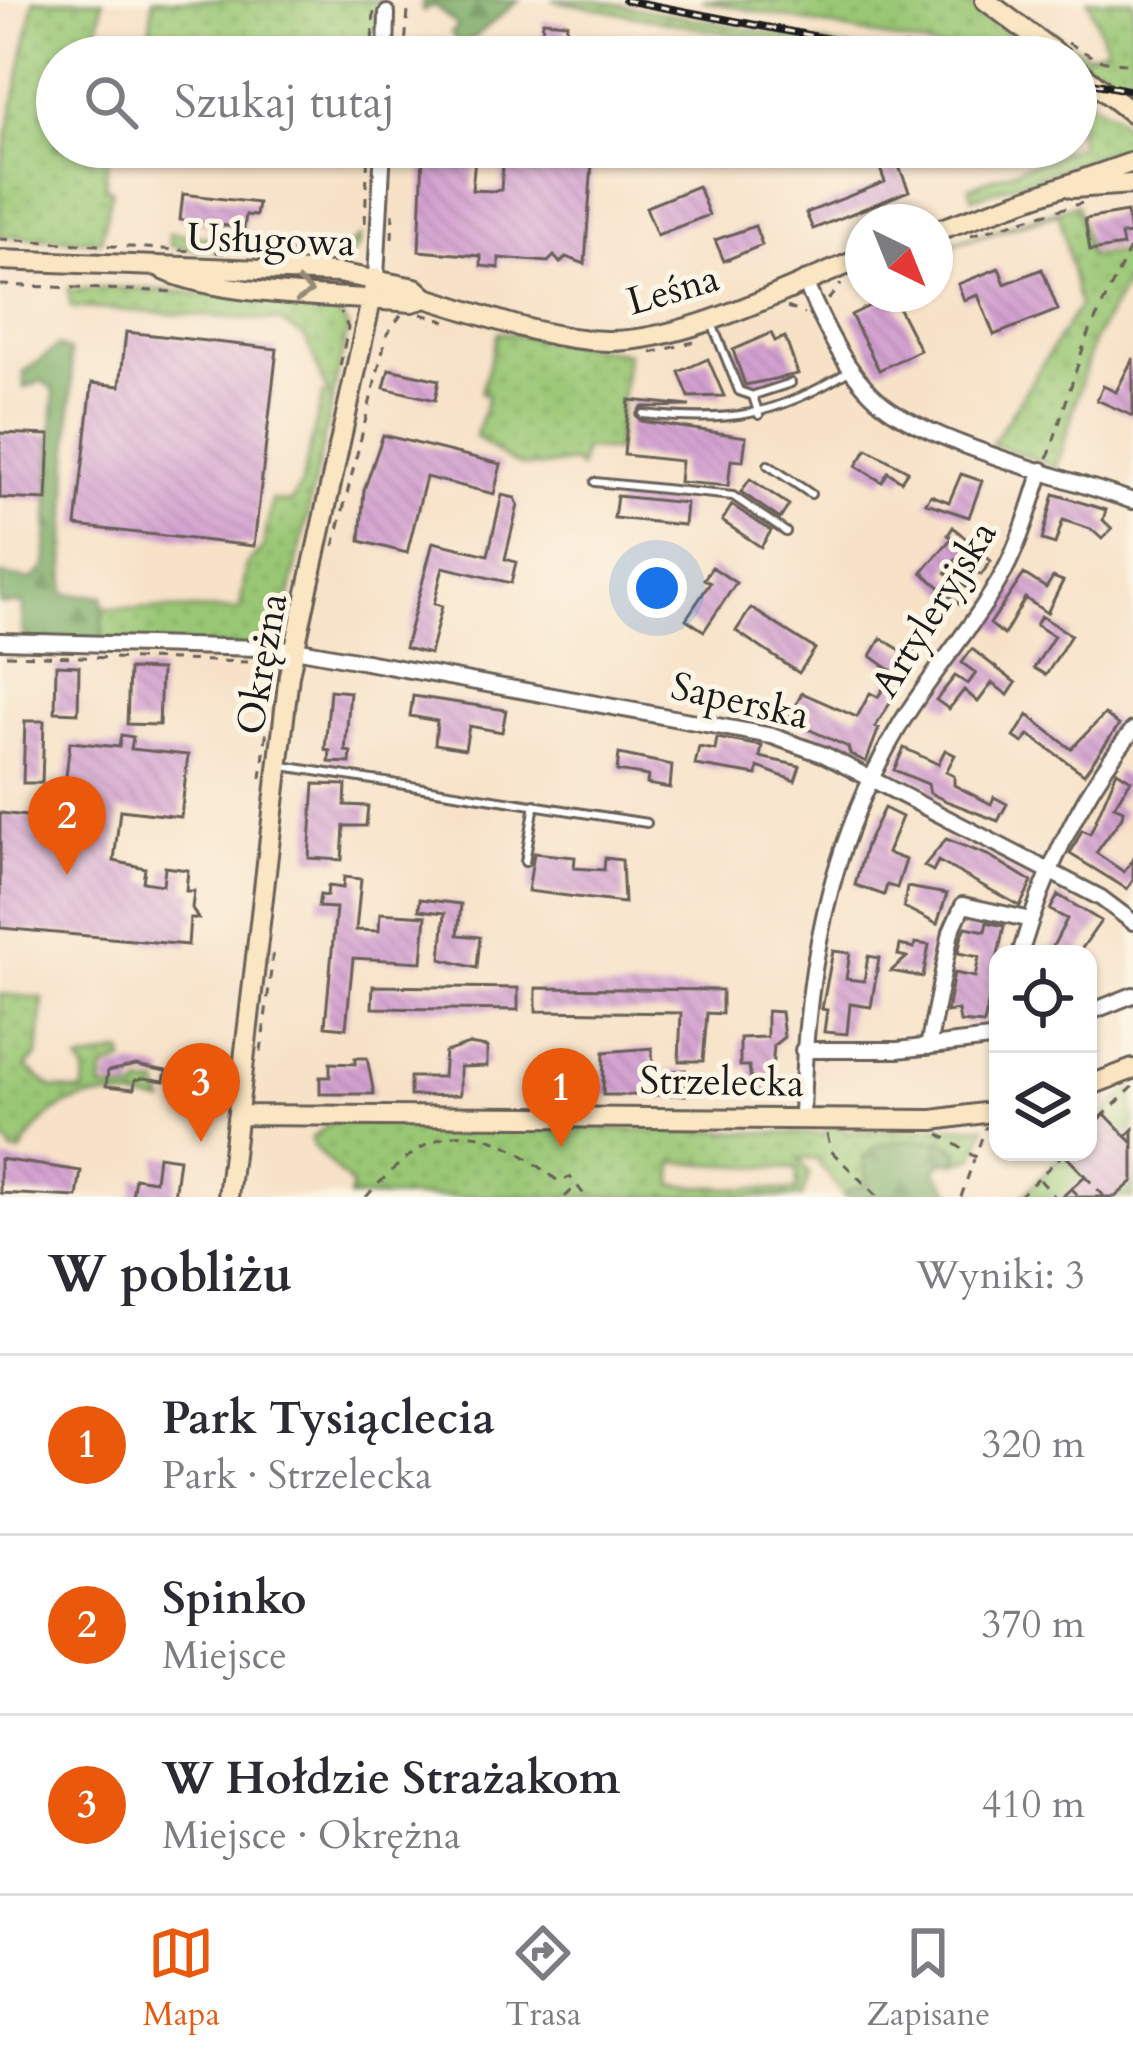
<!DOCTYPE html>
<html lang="pl">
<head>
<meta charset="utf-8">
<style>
  :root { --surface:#fff; --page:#f2f2f3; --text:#2b2b33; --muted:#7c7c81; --line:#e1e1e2; --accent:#ea580c }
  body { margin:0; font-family:Cardo,serif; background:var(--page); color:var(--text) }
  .controls { position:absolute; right:36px; bottom:36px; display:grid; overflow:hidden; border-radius:24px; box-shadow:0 3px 9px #0004 }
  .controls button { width:108px; height:108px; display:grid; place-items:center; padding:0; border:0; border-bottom:3px solid var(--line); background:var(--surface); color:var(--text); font:60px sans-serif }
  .compass { position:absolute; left:845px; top:204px; width:108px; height:108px; border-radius:50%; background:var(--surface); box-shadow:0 3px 9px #0004; rotate:137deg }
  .you { position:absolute; left:657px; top:588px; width:42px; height:42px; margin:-30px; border:9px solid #fff; border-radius:50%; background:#1a73e8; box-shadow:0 0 0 18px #1a73e833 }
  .badge { display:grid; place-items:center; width:78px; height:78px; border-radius:50%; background:var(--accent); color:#fff; font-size:39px; font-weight:700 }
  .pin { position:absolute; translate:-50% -99px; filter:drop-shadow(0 3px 6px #0008) }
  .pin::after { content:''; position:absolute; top:63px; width:42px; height:36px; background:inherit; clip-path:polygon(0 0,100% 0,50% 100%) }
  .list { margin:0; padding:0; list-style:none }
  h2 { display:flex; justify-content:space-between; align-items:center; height:156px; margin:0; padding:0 48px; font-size:51px }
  h2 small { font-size:39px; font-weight:400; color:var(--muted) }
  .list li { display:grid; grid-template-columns:78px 1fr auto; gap:36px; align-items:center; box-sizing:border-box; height:180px; padding:0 48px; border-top:3px solid var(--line) }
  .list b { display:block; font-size:45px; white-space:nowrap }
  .list p { margin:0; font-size:39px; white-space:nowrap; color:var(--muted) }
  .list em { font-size:39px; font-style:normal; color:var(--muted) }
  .icon { flex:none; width:66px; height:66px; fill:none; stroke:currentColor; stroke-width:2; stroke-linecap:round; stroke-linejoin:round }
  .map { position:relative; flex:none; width:1133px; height:1197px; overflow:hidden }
  .search { position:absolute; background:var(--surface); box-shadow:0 3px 9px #0004; left:36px; right:36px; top:36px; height:132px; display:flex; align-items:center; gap:30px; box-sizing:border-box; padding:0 42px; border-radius:66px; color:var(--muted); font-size:45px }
  .sheet { height:696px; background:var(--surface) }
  nav { display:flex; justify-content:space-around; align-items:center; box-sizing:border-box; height:168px; border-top:3px solid var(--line); background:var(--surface); font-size:33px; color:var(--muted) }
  nav a { display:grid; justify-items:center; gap:6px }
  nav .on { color:var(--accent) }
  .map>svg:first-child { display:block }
  .grass { fill:url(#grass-dots); stroke:#5b7248; stroke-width:3; fill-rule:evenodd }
  .forest { fill:url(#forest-firs); stroke:#4c6441; stroke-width:3 }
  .garden { fill:#9ac775; stroke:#5b7248; stroke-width:3 }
  .building { fill:url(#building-back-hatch) }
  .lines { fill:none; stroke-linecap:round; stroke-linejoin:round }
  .lane-casing { stroke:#696158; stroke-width:12 }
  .street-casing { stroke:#696158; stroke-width:20 }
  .secondary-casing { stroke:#696158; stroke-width:24 }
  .path { stroke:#696158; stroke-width:3; stroke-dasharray:9 9; stroke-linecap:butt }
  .lane { stroke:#fff; stroke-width:6 }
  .street { stroke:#fff; stroke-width:14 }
  .secondary { stroke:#fbe6c3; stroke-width:18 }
  .rail-casing { stroke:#1c1c1c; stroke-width:8 }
  .rail { stroke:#fcf5e5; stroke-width:3; stroke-dasharray:9; stroke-linecap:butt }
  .oneway { stroke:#978b78 }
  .labels { text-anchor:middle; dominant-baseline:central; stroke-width:10; stroke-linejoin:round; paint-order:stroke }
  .street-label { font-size:39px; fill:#1c1c1c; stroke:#fcf5e5 }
</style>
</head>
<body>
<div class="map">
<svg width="1133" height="1197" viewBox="0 0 1133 1197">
  <defs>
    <pattern id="grass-dots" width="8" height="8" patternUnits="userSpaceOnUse" patternTransform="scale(3)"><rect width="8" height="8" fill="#9ac775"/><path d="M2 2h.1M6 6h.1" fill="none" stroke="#84aa65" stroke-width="1.8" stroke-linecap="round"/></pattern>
    <pattern id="forest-firs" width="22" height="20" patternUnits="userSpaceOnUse" patternTransform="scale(3)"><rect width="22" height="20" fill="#7bac66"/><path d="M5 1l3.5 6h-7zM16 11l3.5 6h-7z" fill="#648b53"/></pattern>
    <pattern id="building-back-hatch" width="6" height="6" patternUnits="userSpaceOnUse" patternTransform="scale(3)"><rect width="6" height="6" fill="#d3a0d0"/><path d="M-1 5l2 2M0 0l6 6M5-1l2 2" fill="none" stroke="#b589b2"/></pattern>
  </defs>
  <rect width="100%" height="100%" fill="#fcf5e5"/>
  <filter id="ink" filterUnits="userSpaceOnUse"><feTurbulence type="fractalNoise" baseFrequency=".00833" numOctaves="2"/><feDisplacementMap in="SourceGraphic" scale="24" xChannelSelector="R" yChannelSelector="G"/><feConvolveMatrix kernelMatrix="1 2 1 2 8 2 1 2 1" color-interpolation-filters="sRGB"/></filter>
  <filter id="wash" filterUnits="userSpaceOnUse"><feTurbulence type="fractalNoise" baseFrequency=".004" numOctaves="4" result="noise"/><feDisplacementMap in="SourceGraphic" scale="48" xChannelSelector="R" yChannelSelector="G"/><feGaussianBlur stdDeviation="2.7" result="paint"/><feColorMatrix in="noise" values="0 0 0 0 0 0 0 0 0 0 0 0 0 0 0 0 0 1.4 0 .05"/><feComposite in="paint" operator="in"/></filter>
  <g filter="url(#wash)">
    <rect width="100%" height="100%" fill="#f7e2c8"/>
    <path class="grass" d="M34 0H103L93 57H57V147H109L105 187 112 190 101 241 0 236V174Z
      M153 0H382L381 57H147Z
      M552 0H595L895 57H849Z
      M702 0H963L1042 57H980Z
      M1088 0H1133V84L1101 76 1032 26 1039 24 1086 54 1107 48Z
      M1076 93 1117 117 1133 137 1131 145 973 198 969 187 1079 146Z
      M1077 204 1089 256 1133 250V270L1093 342 1057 467 992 444 1079 306 1059 213 935 249Z
      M169 233 341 252 360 237 359 246 348 257 186 248 170 246Z
      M131 288 333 304 348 328 285 618 272 633 269 647 102 646 103 608 240 610 247 564 263 548 272 500 290 503 301 485 323 394 329 395 305 337 279 321 71 307 68 289Z
      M498 332 627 353 616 451 583 449 580 468 573 462C520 470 518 470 476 436L488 396 481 393Z
      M0 994 43 998 38 1054 26 1067 52 1088 84 1092 85 1072 79 1062 122 1052 124 1061 103 1070 102 1089 137 1092 141 1085 159 1086 164 1103C99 1093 57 1087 20 1153L12 1152 9 1143H0Z
      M829 1121 847 1131 986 1126 975 1157 956 1163 959 1157 943 1141 896 1144 867 1186 844 1196 816 1159H799L809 1174 802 1197H349L352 1186 314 1147 311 1138 333 1122 826 1134ZM674 1162 797 1169V1191L673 1185Z"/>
    <path class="forest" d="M423 0H519L462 48 451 33 458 26 434 5 422 11Z
      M58 346 70 351 72 380 64 594 103 596 102 646 33 642 22 632 23 604H0V575L32 580 46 566 54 391 43 381 24 388V372Z
      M909 1140 943 1141 959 1151 956 1163 942 1162 935 1170 955 1197H844L848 1190 867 1185 863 1157 877 1145Z"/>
    <path class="garden" d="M1133 1087V1197H1022L1065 1152H1088V1130Z"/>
    <g id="blocks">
      <path class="building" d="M543 21 567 23 564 57H540Z
        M542 147H593L585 264 566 257 560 263 554 256 548 262 499 258V268L481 266V256L419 251 423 155 475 158 472 190 493 191 501 190 503 162 541 165Z
        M872 147H891L909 191 813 229 806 213 885 182Z
        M698 186 709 215 657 235 646 207Z
        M183 194 258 203 256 216 246 215 244 228 180 220Z
        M1127 212 1130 234 1121 235 1123 246 1090 251 1085 219Z
        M755 226 762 245 724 261 715 240Z
        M999 268 1005 284 1042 269 1058 310 994 335 978 295 964 300 958 284Z
        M892 295 920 350 879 370 851 315Z
        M126 332 277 349 254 546 76 526 92 383 120 386Z
        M771 333 775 341 785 337 798 374 745 385 733 350Z
        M1133 358V416L1097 400 1103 386 1116 392Z
        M708 359 724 396 689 397 679 372Z
        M389 369 439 380 435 400 384 388Z
        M629 400 690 406 641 407 636 415 641 421 746 437 743 461 731 460 728 486 679 482 681 461 624 455Z
        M0 433 50 435 47 500 0 498Z
        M383 435 501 464 494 494 426 477 407 553 360 541 364 490Z
        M867 449 908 471 901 481 888 472 882 482 856 466Z
        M961 474 982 481 969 517 926 503 931 495 949 502Z
        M750 479 789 505 780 519 741 492Z
        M1054 494 1106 510 1103 520 1112 529 1102 539 1091 529 1063 520 1055 544 1042 540Z
        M502 495 515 498 518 505 505 559 516 562 511 583 443 567 434 604 442 606 430 654 405 648 433 542 488 555Z
        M617 496 686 503 684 525 614 518Z
        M732 505 771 531 761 547 722 521Z
        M953 527 991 561 981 575 956 559 946 573 970 590 959 604 922 572 952 538 948 535Z
        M712 567 736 583 704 631 686 619 710 583 704 579Z
        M1024 574 1046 588 1053 577 1063 581 1047 613 1025 598 1004 635 990 624Z
        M751 608 815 649 799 673 736 631Z
        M1041 616 1071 635 1046 675 1034 668 1054 636 1036 625Z
        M881 638 905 653 909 646 921 654 875 727 879 728 866 762 850 754 848 747 788 720 802 693 857 717 870 693 878 697 893 672 871 656Z
        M972 649 1016 683 1008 695 992 683 978 702 964 690 949 709 936 700 955 676 968 684 976 673 962 663Z
        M56 665 79 666 78 713 55 712Z
        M129 669 161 670 159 725 127 724Z
        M330 690 350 692 345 751 351 752 350 763 329 762 330 751 325 750Z
        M413 696 506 710 502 732 469 726 465 749 435 744 437 721 410 716Z
        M1105 714 1119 725 1084 774 1029 735 1023 743 1014 737 1028 715 1071 749Z
        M25 721H44L42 783H23Z
        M121 735 133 737 131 749 188 755 181 817 120 810 114 861 145 868 143 882 163 885 165 867 188 870 186 891H194L192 908 198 919 190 918 188 945 0 928V813L61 820 70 742 119 747Z
        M717 738 762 746 760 757 800 766 795 781 758 767 757 775 695 765 699 747 715 750Z
        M904 748 938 764 945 750 955 755 946 772 954 776V785L991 804 994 797 1007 804 998 821 946 801 930 793 928 784 894 770Z
        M619 754 672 765 670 788 647 784 648 776 617 771Z
        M1117 771 1131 780 1114 806 1123 810 1122 817 1096 853 1124 872 1133 859V880L1127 889 1070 854 1082 830 1090 834Z
        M314 784 346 785 345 805 368 806 366 826H344L342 860 309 858Z
        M884 808 902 817 887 853 906 860 897 888 887 885 884 895 855 885 866 845Z
        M946 839 990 856 1032 882 1020 906 938 861 933 871 924 866Z
        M534 853 575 857 574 868 604 870 605 858 622 860 624 903 528 891Z
        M344 877 361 879 356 930 379 931 380 913 426 916 422 962 353 958 346 1028 325 1026 336 908 318 907 320 895 327 896 328 886 343 888Z
        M907 887 947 894 937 924 904 907Z
        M1058 895 1101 921 1078 954H1049L1067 919 1050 910Z
        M420 899 461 904 458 935 480 937 477 968 441 959 445 913 419 910Z
        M987 922 1004 926 984 1024 960 1022 958 1010 947 1012 954 973 975 977 979 957 958 953 962 935 966 927 985 931Z
        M915 943 929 945 923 977 891 971 907 957 898 955 900 945 914 948Z
        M833 951 850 953 846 979 864 981 868 956 879 958 871 1007 850 1004 847 1034 824 1032 827 1010 822 1009Z
        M373 986 518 988V1010L372 1008Z
        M536 988 722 990V1014L707 1013 703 1061H679L681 1013 536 1011Z
        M767 1011 781 1012 784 1037 774 1045 770 1095H753L749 1066H740V1038L767 1037Z
        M469 1044 487 1047V1066L460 1067V1095L410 1096V1077H443L445 1052Z
        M652 1048 653 1073 685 1070V1095H603L604 1052Z
        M355 1058H367L374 1094H320V1077H330V1063L355 1064Z
        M136 1065 166 1071 164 1081 144 1078 135 1080 134 1089 106 1086 108 1071Z
        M1105 1114 1126 1136 1133 1129V1181L1115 1197H1062L1085 1176 1062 1152H1088V1130Z
        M158 1156 179 1159 174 1197H132L135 1178 155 1181Z
        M0 1159 81 1171 77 1197 0 1193Z"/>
    </g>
  </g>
  <g filter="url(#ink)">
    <use href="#blocks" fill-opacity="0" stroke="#696158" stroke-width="3"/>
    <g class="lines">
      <defs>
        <path id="lane" d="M711 321 739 391 753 396 759 415
          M754 395 791 383
          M643 414C728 423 775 417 849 371
          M768 465 811 494
          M595 482 733 496 786 532
          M283 766 647 823
          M525 862 535 804"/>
        <path id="street" d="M386 57 387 13
          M376 278 383 147
          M804 280C824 325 845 373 883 404 932 443 1069 479 1133 501
          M0 641 295 649 772 736 825 755 1101 898 1133 922
          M1020 954C1044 874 1080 795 1133 730
          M1088 1013 1133 995
          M928 1047 951 932 963 905 1031 920
          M803 1050H898L998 1038
          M802 1116C805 974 827 847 901 723 933 671 975 625 1004 572 1021 539 1031 505 1042 470"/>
        <path id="secondary" d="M985 0 1061 57
          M1076 69 1133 114
          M1072 188 1133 184
          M935 231 1133 162
          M0 260 338 273 415 288 426 298C484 315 546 340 607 341 687 342 788 287 863 258
          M164 270C224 297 343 296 412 302L426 298
          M1088 1086 1133 1069
          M238 1115 933 1120 998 1111
          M228 1197 289 675 376 278"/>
      </defs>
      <use href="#lane" class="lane-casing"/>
      <use href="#street" class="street-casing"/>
      <use href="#secondary" class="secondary-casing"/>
      <path class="path" d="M1068 43 1098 60 1133 64
        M371 57 374 11
        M404 57 409 0
        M365 223 368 147
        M971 235 1082 203
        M0 239 227 253
        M392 239 393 213
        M0 285 180 292
        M828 300 841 284
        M787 307 805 314
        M421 314 446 321
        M651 353 694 342
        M340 366 348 328 341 312
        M1048 458 1086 339 1133 242
        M334 546 387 334 401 315
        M271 637 286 616
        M6 655 248 662
        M261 778 267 728
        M261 1052 273 954
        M1088 1130 1133 1087
        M827 1134 831 1151 878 1197
        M939 1134 975 1157 986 1126
        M1126 1136 1133 1143
        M1085 1176 1105 1197
        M1040 1180 1055 1197
        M1071 1188 1080 1197
        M366 1197C438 1118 478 1115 559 1182L570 1177 586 1197
        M565 1197 576 1186
        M961 1197 974 1159
        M1019 1197 1065 1152"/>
      <use href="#lane" class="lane"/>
      <use href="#street" class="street"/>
      <use href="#secondary" class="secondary"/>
      <defs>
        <path id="rail" d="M625 0 923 57
          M905 47 958 57
          M1076 80 1133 91"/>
      </defs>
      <use href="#rail" class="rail-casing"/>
      <use href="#rail" class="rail"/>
    </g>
    <defs><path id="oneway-chevron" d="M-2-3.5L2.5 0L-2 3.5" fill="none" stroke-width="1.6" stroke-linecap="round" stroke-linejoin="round" transform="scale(3)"/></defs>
    <use class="oneway" href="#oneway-chevron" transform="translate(304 291) rotate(4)"/>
  </g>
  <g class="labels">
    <g class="street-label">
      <text transform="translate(271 240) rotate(2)">Usługowa</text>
      <text transform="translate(673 290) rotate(-16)">Leśna</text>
      <text transform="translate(934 609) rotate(-58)">Artyleryjska</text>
      <text transform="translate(262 664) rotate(-80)">Okrężna</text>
      <text transform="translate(740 701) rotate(13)">Saperska</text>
      <text transform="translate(722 1082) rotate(1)">Strzelecka</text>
    </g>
  </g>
</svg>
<div class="controls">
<button><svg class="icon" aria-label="locate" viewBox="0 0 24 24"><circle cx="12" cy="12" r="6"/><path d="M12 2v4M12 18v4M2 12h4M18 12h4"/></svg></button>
<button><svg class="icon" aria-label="layers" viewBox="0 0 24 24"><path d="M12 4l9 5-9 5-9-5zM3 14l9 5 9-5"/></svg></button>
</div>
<svg class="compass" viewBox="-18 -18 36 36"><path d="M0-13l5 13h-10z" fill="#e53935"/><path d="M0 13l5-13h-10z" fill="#7c7c81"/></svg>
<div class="you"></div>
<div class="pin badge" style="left:561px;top:1147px">1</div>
<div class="pin badge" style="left:67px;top:875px">2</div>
<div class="pin badge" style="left:201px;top:1142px">3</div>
<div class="search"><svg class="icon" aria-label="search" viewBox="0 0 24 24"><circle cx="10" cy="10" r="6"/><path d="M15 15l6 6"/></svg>Szukaj tutaj</div>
</div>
<section class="sheet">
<h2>W pobliżu<small>Wyniki: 3</small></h2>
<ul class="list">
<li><span class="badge">1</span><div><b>Park Tysiąclecia</b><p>Park · Strzelecka</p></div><em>320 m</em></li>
<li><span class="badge">2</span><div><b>Spinko</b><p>Miejsce</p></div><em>370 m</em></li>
<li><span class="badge">3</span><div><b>W Hołdzie Strażakom</b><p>Miejsce · Okrężna</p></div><em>410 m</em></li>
</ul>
</section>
<nav>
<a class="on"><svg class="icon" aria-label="map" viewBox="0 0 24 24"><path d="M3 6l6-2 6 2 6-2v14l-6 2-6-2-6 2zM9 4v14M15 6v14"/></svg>Mapa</a>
<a><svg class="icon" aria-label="directions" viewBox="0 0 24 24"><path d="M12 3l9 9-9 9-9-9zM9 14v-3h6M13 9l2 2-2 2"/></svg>Trasa</a>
<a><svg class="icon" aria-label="saved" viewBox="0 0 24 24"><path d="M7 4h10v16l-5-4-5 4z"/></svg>Zapisane</a>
</nav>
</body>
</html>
